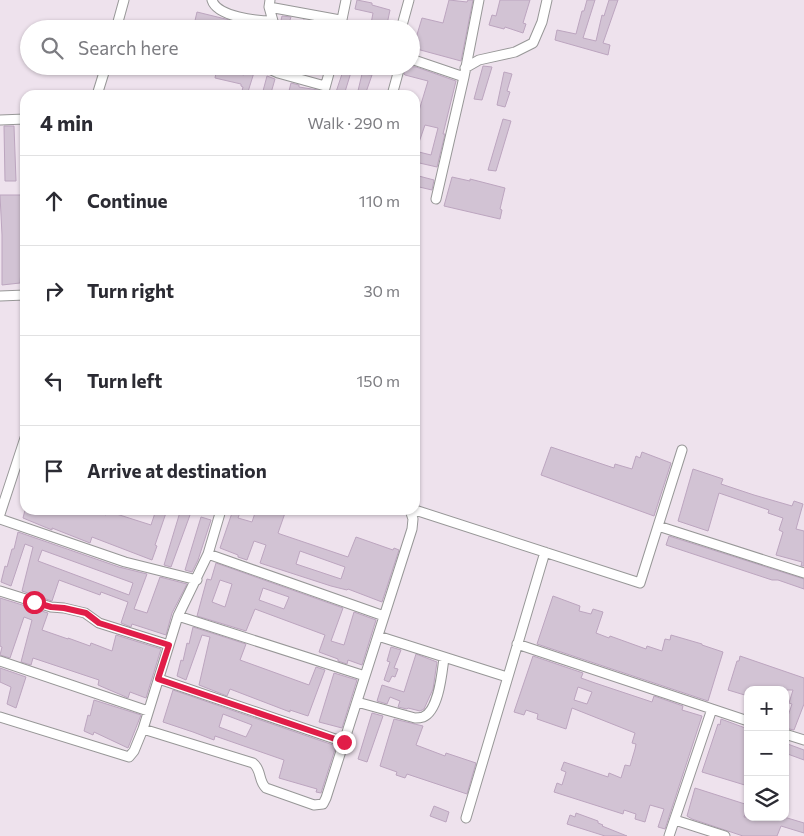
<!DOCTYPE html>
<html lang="en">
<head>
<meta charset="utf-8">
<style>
  :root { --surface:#fff; --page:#f7f7f7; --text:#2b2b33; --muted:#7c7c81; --line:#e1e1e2 }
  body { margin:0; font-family:Commissioner,sans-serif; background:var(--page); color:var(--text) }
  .controls { position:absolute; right:15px; bottom:15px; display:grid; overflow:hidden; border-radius:10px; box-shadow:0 1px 4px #0004 }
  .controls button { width:45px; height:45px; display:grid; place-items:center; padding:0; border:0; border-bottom:1px solid var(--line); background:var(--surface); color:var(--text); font:25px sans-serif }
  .stop { position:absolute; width:15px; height:15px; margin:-11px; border:4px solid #e11d48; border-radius:50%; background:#fff }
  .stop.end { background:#e11d48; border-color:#fff; box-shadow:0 1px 5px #0008 }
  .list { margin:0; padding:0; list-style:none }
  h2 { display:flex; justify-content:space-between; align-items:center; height:65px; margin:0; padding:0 20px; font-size:21px }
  h2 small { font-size:16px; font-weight:400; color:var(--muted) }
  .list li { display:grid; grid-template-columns:32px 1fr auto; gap:15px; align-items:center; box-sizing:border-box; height:90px; padding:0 20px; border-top:1px solid var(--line) }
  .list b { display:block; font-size:19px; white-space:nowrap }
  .list em { font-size:16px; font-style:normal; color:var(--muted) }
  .icon { flex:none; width:28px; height:28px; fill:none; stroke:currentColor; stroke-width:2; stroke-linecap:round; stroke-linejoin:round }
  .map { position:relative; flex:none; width:804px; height:836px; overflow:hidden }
  .search { position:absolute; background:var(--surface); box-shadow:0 1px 4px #0004; left:20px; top:20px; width:400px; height:55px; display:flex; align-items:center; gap:12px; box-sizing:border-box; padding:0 18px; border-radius:28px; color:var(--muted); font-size:19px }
  .panel { position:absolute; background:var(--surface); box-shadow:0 1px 4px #0004; left:20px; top:90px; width:400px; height:425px; border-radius:15px }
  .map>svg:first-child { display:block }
  .building { fill:#d2c3d4; stroke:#bca5bf; fill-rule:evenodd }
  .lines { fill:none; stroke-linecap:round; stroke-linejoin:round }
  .minor-casing { stroke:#979797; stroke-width:11 }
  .minor { stroke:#fff; stroke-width:9 }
  .route { stroke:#e11d48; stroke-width:6 }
</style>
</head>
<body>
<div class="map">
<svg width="804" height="836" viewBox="0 0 804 836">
  <rect width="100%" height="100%" fill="#eee2ed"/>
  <path class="building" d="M357 0 372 3V5L390 10 386 29H370L373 13 355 9Z
    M449 0 467 2 468 0H473L461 61 413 48 422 18 443 23Z
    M500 0H530L523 23 526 24 523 33 505 27 504 29 489 25 492 15 496 16Z
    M587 0H595L583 38 596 41 602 15 604 16 609 0H618L603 43 610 45 608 55 555 40 557 30 576 34 582 11H584Z
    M197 12 254 26 253 29H224L203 24 201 29H193Z
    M282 16 291 17 287 29H279Z
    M303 20 315 22 313 29H301Z
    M351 22 369 26V29H349Z
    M246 66H256L247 95H241L243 87 241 86V84L215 78 217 68 244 75Z
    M406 66 416 67 456 81 443 134H445L437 167 415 162V151L431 155 438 128 425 125 416 151H415V124L428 81 405 75 404 74Z
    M483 66 492 67 482 100 474 99Z
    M344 68 352 69 344 95H335Z
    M504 72 512 74 507 91 510 92 505 107 497 105Z
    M362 74 372 75 365 95H357Z
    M267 76 275 79 271 93 263 91Z
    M291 83 299 85V87L318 90 317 95H288Z
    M503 119 511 121 496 171 488 170Z
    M4 126H14L16 181H5Z
    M415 175 434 180 432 190 415 186Z
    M452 177 470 181V179L505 188 500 209 502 210 500 219 444 206Z
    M0 195H25V245H23L20 283 2 285V235Z
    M551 447 614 468 615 464 632 469 636 456 640 458 642 452 671 463 654 516 541 475Z
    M693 469 723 479 721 484 754 495 792 506 794 501 803 504 796 529 804 531V566H801L802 562 776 555 783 532 779 530 783 518 768 513 769 510 719 493 708 531 678 521Z
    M25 510H91L106 515 107 511 151 525 156 510H167L155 545 157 546 152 560 92 537 90 543 52 528V530L23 518Z
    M233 510H241L238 518 252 522 256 510H265L275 513 276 510 285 513 278 533 280 534 348 557 356 537 393 550 394 548 399 550 382 602 348 589 347 590 331 586 260 563 266 545 254 541 247 560 238 557V555L220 548ZM300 551 345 567 341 579 296 564Z
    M180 512 190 515 171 567 164 565Z
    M201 517 211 520 198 560 192 572 185 570Z
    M18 532 119 567 147 574 134 609 147 613 160 577 187 584 172 613 166 635 132 624 131 627 121 623 128 602 101 592 100 595 59 580 52 601 22 591 33 547 25 544 11 586 1 582 5 566 7 567 12 549H14ZM42 550 133 583 129 595 38 561Z
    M669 536 804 579V589L778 580H772L666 545Z
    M216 563 343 608 331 641 344 645 354 612 376 620 362 665 348 660 347 664 338 661V659L319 652 325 635 255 609 246 631 197 616 207 579 211 580ZM220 580 232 584 225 607 212 602ZM263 588 289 597 284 609 259 600Z
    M553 596 580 606 579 611 591 614 593 609 603 612 596 633 609 638 610 636 646 649 647 646 662 651 665 639 670 640 671 635 702 644V645L723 652 708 701 537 644Z
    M0 598 48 613 42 630 68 639V638L90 646 91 643 112 651 116 635 161 649 146 698 130 692 128 698 126 697 98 685 99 680 33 658 31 665 21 662 32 620 24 617 10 658 0 655 2 647 0 646Z
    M193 627 246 644 240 660 309 685 316 667 325 670 308 716 290 710V712L230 689 227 696 199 685 210 637 202 635 186 680 177 676 181 660 183 661 187 643 189 644Z
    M391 647 401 650 394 668 398 669 395 677 392 676 389 682 384 680 390 662 387 661Z
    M416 654 437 662 433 689 424 709 420 711 408 708 407 709 398 707 400 701 390 697 387 704 377 701 382 685 404 692Z
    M533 656 583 673 581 678 595 683 652 702 654 696 683 706 682 710 702 716 665 829 658 827 664 809 650 805 645 822 635 819 636 814 624 810 623 814 554 792 557 783 562 785 566 772 561 770 564 762 608 777 609 773 621 778 625 765 630 766 635 749 636 744 632 743 635 733 572 708 566 729 537 719 538 714 526 710 524 715 514 712ZM578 687 592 692 587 704 574 700Z
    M740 656 804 678V704L794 730 785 728V718L787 719 792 704 789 703 793 690H748V696L728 690 737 661H739Z
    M0 668 26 677 16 708 7 704 11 687 0 682Z
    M334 673 357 680 342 728 319 722Z
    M173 690 336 746 321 793 316 792 317 789 279 778 284 760 215 736 214 740 193 732 163 722ZM223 714 252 725 246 737 219 727Z
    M94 700 141 715 128 748 94 732 93 735 84 731 88 715 90 716Z
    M372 713 383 716 367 762 358 759Z
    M394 719 423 726 416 745 445 756 446 753 476 763 467 794 407 774 405 778 396 775 397 772 380 766Z
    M721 719 748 729V786L702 772 718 724 720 725Z
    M785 743 804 750V760L785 753Z
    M695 788 748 805 744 817H784L804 823V833L781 826 777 836H743L692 819 687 816Z
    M434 806 449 812 446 822 430 816Z
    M576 813 598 821V823L603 825 602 826 627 836H605L567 824 570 815 575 817Z"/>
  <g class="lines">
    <defs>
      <path id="minor" d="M212 0C217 17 257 21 273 21L269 7 270 0
        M269 7 340 20
        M116 29 124 0
        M340 29 346 0
        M401 29 409 0
        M411 59 464 77
        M263 66 278 73 325 86
        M465 68 479 60 515 52 533 43 542 22 547 0
        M97 95 106 66
        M323 95 331 66
        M392 95 400 66
        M0 120 25 119
        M436 199 464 77 479 0
        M0 296 25 295
        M415 510 640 583 682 450
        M0 514 25 438
        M0 519 125 562 197 580
        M658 526 804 573
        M208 554 384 616
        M0 591 51 607 64 608 85 613 99 623 169 645
        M178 616 365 676
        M378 636 507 677
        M517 644 748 721
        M0 661 148 711
        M159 679 344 742
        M357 702 415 718C418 718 420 718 423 717 439 711 442 672 444 658
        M0 717 129 757 134 751 143 729 178 616 208 554 221 510
        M143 729 253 763C262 770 258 781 266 788L314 805 323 804 326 798 412 529 413 519 410 510
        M785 734 804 740
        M466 818 545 552
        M675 820 725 836
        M669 836 712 709"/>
    </defs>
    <use href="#minor" class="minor-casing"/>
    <use href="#minor" class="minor"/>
  </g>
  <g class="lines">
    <path class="route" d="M34 602 51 607 64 608 86 613 99 623 169 645 158 679 344 742"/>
  </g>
</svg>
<div class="controls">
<button>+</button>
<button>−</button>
<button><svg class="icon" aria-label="layers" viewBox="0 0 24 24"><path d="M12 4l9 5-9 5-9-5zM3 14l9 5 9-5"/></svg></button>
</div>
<div class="stop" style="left:34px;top:602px"></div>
<div class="stop end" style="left:344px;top:742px"></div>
<div class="search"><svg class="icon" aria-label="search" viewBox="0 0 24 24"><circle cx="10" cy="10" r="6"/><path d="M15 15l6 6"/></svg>Search here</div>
<section class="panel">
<h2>4 min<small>Walk · 290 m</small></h2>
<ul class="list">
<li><svg class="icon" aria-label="ahead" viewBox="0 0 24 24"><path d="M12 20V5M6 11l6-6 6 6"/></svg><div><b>Continue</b></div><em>110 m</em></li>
<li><svg class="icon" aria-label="right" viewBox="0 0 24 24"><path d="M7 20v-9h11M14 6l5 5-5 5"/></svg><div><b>Turn right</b></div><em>30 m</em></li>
<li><svg class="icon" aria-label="left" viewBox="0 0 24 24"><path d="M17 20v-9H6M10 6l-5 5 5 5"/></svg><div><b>Turn left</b></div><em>150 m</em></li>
<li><svg class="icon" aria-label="arrive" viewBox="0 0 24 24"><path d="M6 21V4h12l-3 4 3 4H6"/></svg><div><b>Arrive at destination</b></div></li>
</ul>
</section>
</div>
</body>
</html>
